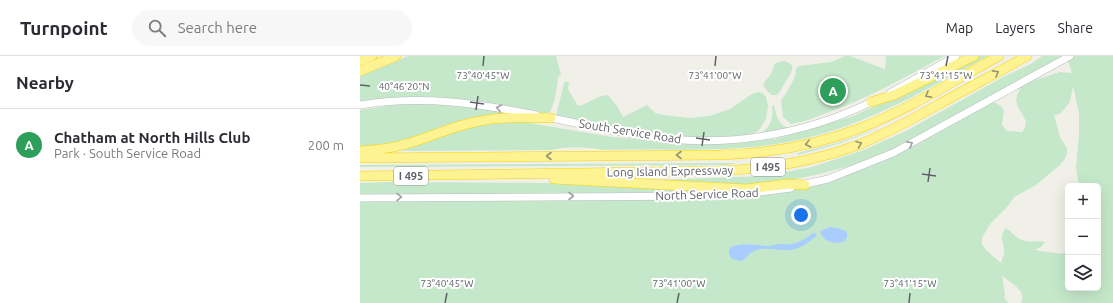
<!DOCTYPE html>
<html lang="en">
<head>
<meta charset="utf-8">
<style>
  :root { --surface:#fff; --page:#f7f7f7; --text:#2b2b33; --muted:#7c7c81; --line:#e1e1e2; --accent:#ec5e33 }
  body { margin:0; font-family:Ubuntu,sans-serif; background:var(--page); color:var(--text) }
  .controls { position:absolute; right:12px; bottom:12px; display:grid; overflow:hidden; border-radius:6px; box-shadow:0 4px 16px #0002 }
  .controls button { width:36px; height:36px; display:grid; place-items:center; padding:0; border:0; border-bottom:1px solid var(--line); background:var(--surface); color:var(--text); font:20px sans-serif }
  .you { position:absolute; left:441px; top:159px; width:14px; height:14px; margin:-10px; border:3px solid #fff; border-radius:50%; background:#1a73e8; box-shadow:0 0 0 6px #1a73e833 }
  .badge { display:grid; place-items:center; width:26px; height:26px; border-radius:50%; background:var(--accent); color:#fff; font-size:13px; font-weight:700 }
  .pin { position:absolute; translate:-50% -50%; border:2px solid #fff; box-shadow:0 1px 4px #0006 }
  .list { margin:0; padding:0; list-style:none }
  h2 { display:flex; justify-content:space-between; align-items:center; height:52px; margin:0; padding:0 16px; font-size:17px }
  h2 small { font-size:13px; font-weight:400; color:var(--muted) }
  .list li { display:grid; grid-template-columns:26px 1fr auto; gap:12px; align-items:center; box-sizing:border-box; height:72px; padding:0 16px; border-top:1px solid var(--line) }
  .list b { display:block; font-size:15px; white-space:nowrap }
  .list p { margin:0; font-size:13px; white-space:nowrap; color:var(--muted) }
  .list em { font-size:13px; font-style:normal; color:var(--muted) }
  .icon { flex:none; width:22px; height:22px; fill:none; stroke:currentColor; stroke-width:2; stroke-linecap:round; stroke-linejoin:round }
  .map { position:relative; flex:none; width:753px; height:247px; overflow:hidden }
  header { display:flex; align-items:center; gap:24px; box-sizing:border-box; height:56px; padding:0 20px; background:var(--surface); border-bottom:1px solid var(--line) }
  header strong { font-size:19px }
  nav { display:flex; gap:22px; margin-inline-start:auto; font-size:14px }
  .search { width:280px; height:36px; background:var(--page); display:flex; align-items:center; gap:10px; box-sizing:border-box; padding:0 14px; border-radius:22px; color:var(--muted); font-size:15px }
  main { display:flex }
  aside { flex:1; background:var(--surface) }
  .map>svg:first-child { display:block }
  .green { fill:#c5e8ca; fill-rule:evenodd }
  .water { fill:#aacdff }
  .lines { fill:none; stroke-linecap:round; stroke-linejoin:round }
  .secondary-casing { stroke:#b9bbc1; stroke-width:8 }
  .highway-casing { stroke:#f9d200; stroke-width:10 }
  .secondary { stroke:#fff; stroke-width:7 }
  .highway { stroke:#fef392; stroke-width:9 }
  .oneway { stroke:#979477 }
  .oneway2 { stroke:#9fa0a4 }
  .ticks { fill:none; stroke:#5f6168; stroke-width:1.5 }
  .labels { text-anchor:middle; dominant-baseline:central; stroke-width:4; stroke-linejoin:round; paint-order:stroke }
  .shield { fill:#fff; stroke:#8f9095; stroke-width:1 }
  .shield-label { font-size:11px; font-weight:bold; fill:#5f6168 }
  .street-label { font-size:12px; fill:#5f6168; stroke:#fff }
  .ticks-label { font-size:10px; text-anchor:middle; fill:#5f6168; stroke:#fff; stroke-width:4; stroke-linejoin:round; paint-order:stroke }
</style>
</head>
<body>
<header>
<strong>Turnpoint</strong>
<div class="search"><svg class="icon" aria-label="search" viewBox="0 0 24 24"><circle cx="10" cy="10" r="6"/><path d="M15 15l6 6"/></svg>Search here</div>
<nav><a>Map</a><a>Layers</a><a>Share</a></nav>
</header>
<main>
<aside>
<h2>Nearby<small></small></h2>
<ul class="list">
<li><span class="badge" style="background:#2e9e5b">A</span><div><b>Chatham at North Hills Club</b><p>Park · South Service Road</p></div><em>200 m</em></li>
</ul>
</aside>
<div class="map">
<svg width="753" height="247" viewBox="0 0 753 247">
  <rect width="100%" height="100%" fill="#f1f0e8"/>
  <path class="green" d="M48 0H196L201 19 198 21C197 34 195 47 189 58L187 59C150 51 112 43 74 41 49 40 24 44 0 47V20Z
    M485 0H490L525 13 526 0H585C547 20 509 42 469 56 456 61 444 66 431 68L423 61 421 44C427 37 436 22 436 13L439 10 471 6Z
    M619 0H628C560 37 494 77 416 88 359 97 300 92 243 94 226 91 208 90 192 94L52 95 33 94 110 70 158 65 252 81 342 89 415 83 491 61 574 23Z
    M682 0H703L542 89 501 107 455 119 403 130 267 125 404 120 452 111 504 94 546 75 645 20 671 8Z
    M710 0H753V247H661C667 233 649 227 642 219L645 239 644 242 649 247H0V142L358 140 427 132 506 108 632 45 641 50 644 54 642 69 647 75 662 76 665 72 666 65 658 51 656 45 657 39 661 31 672 25 700 16 712 17 707 2ZM713 30 719 57V79L716 112 719 130H738V232H708V195L701 198 675 194 681 191 685 186C676 184 670 187 662 184 656 182 651 175 646 172 639 182 643 183 644 194 645 198 642 202 641 207L626 194 622 188V182L630 168 648 150 654 141 676 129 700 109 704 104 707 98V92L700 81 694 59 700 58 710 46Z
    M424 5C440 9 429 19 424 28 422 32 420 36 417 39H411L403 30C406 21 412 21 414 9L418 6Z
    M205 26H209L208 33 218 50 222 49 241 40 248 39 257 50 263 61 287 49 295 57 303 59 330 62 349 60 370 53 392 38 398 36 402 37 406 41 408 50 406 63 399 74 393 78 370 81 334 82 306 80 196 60 204 27Z
    M40 48C76 48 114 48 149 59L23 91 0 92V54Z
    M412 49H414C417 62 418 69 432 73L398 79C410 72 414 63 412 49Z
    M524 70 481 87 438 99V97L480 86Z
    M379 107 366 109 0 111V109Z
    M31 126 208 127 347 135 346 136 0 139V127Z"/>
  <path class="water" d="M469 25 472 31 462 35 460 29Z
    M470 171 477 172 486 175C493 191 463 191 460 175Z
    M453 177H455L457 179C451 185 440 193 431 194 419 195 406 190 394 195 390 197 386 202 382 205L372 203C357 183 398 189 407 190 412 190 417 188 422 188 425 188 429 189 432 188 440 186 447 182 453 177Z"/>
  <g class="lines">
    <defs>
      <path id="secondary" d="M530 37 596 0
        M0 49C62 39 115 47 176 59
        M186 61C227 69 268 79 309 83 379 90 452 76 515 44
        M441 129 468 123 533 97 710 0
        M0 142 358 140 393 137 431 132"/>
      <path id="highway" d="M0 5 12 0
        M0 15 36 0
        M511 46 534 39 614 0
        M0 95C14 94 29 93 42 89 67 83 90 71 115 66 140 60 166 62 191 62
        M0 102 358 99C406 98 453 90 498 73 548 54 593 25 639 0
        M0 120 359 115C406 113 453 106 498 89 525 78 551 64 576 50 606 33 637 17 667 0
        M194 123 386 133 428 128 445 129"/>
    </defs>
    <use href="#secondary" class="secondary-casing"/>
    <use href="#highway" class="highway-casing"/>
    <use href="#secondary" class="secondary"/>
    <use href="#highway" class="highway"/>
  </g>
  <defs><path id="oneway-chevron" d="M-2-3.5L2.5 0L-2 3.5" fill="none" stroke-width="1.6" stroke-linecap="round" stroke-linejoin="round"/></defs>
  <g class="oneway">
    <use href="#oneway-chevron" transform="translate(636 17) rotate(-29)"/>
    <use href="#oneway-chevron" transform="translate(568 39) rotate(151)"/>
    <use href="#oneway-chevron" transform="translate(448 88) rotate(166)"/>
    <use href="#oneway-chevron" transform="translate(499 88) rotate(-21)"/>
    <use href="#oneway-chevron" transform="translate(319 99) rotate(180)"/>
    <use href="#oneway-chevron" transform="translate(189 100) rotate(180)"/>
  </g>
  <g class="oneway2">
    <use href="#oneway-chevron" transform="translate(139 52) rotate(-169)"/>
    <use href="#oneway-chevron" transform="translate(550 88) rotate(-28)"/>
    <use href="#oneway-chevron" transform="translate(211 140)"/>
    <use href="#oneway-chevron" transform="translate(39 141) rotate(-1)"/>
  </g>
  <path class="ticks" d="M123 10 124 0M355 10 356 0M586 10 588 0M0 29 10 30M110 46 124 48M116 54 118 40M336 82 350 84M342 90 344 76M562 118 576 120M568 126 570 112M85 247 87 237M317 247 319 237M549 247 550 237"/>
  <g class="labels">
    <g class="shield">
      <rect x="391" y="102" width="34" height="18" rx="3"/>
      <rect x="34" y="111" width="34" height="18" rx="3"/>
    </g>
    <g class="shield-label">
      <text x="408" y="111">I 495</text>
      <text x="51" y="120">I 495</text>
    </g>
    <g class="street-label">
      <text transform="translate(270 75) rotate(9)">South Service Road</text>
      <text transform="translate(310 115) rotate(-1)">Long Island Expressway</text>
      <text transform="translate(347 138) rotate(-2)">North Service Road</text>
    </g>
  </g>
  <g class="ticks-label">
    <text x="123" y="23">73°40'45"W</text>
    <text x="355" y="23">73°41'00"W</text>
    <text x="586" y="23">73°41'15"W</text>
    <text x="44" y="34">40°46'20"N</text>
    <text x="87" y="231">73°40'45"W</text>
    <text x="319" y="231">73°41'00"W</text>
    <text x="550" y="231">73°41'15"W</text>
  </g>
</svg>
<div class="controls">
<button>+</button>
<button>−</button>
<button><svg class="icon" aria-label="layers" viewBox="0 0 24 24"><path d="M12 4l9 5-9 5-9-5zM3 14l9 5 9-5"/></svg></button>
</div>
<div class="you"></div>
<div class="pin badge" style="left:473px;top:35px;background:#2e9e5b">A</div>
</div>
</main>
</body>
</html>
